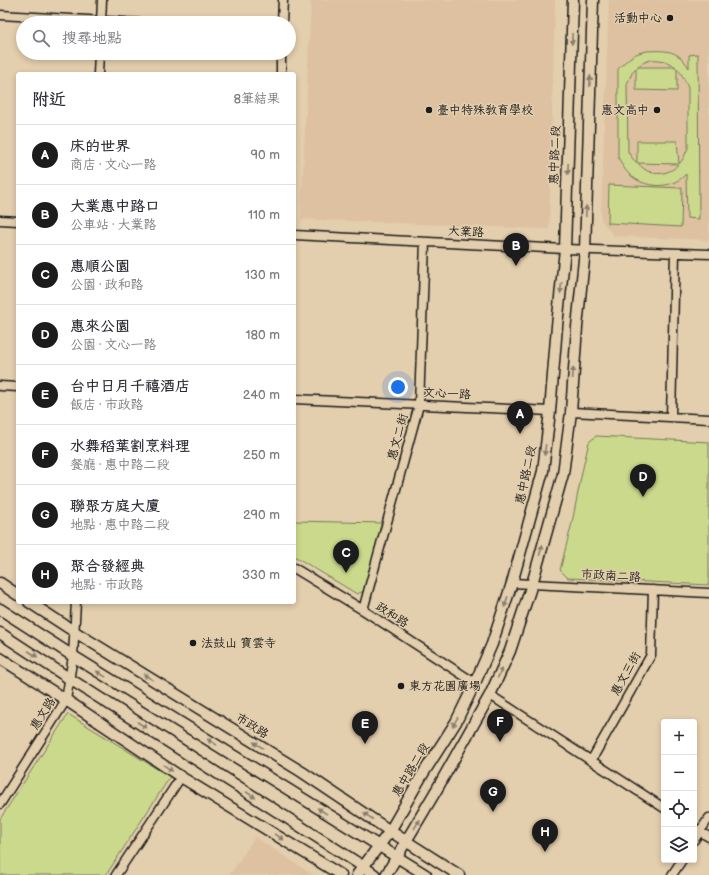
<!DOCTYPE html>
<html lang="zh-TW">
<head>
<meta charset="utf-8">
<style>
  :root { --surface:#fff; --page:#f7f7f7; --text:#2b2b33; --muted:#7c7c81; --line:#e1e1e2; --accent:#1c1c1c }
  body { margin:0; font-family:"Balsamiq Sans","LXGW WenKai TC",sans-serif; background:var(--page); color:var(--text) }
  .controls { position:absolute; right:12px; bottom:12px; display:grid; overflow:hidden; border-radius:4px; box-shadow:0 2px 6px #0003 }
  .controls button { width:36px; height:36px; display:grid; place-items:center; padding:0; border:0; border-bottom:1px solid var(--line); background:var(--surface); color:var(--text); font:20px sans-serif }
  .you { position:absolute; left:398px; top:387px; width:14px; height:14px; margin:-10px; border:3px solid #fff; border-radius:50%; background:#1a73e8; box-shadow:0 0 0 6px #1a73e833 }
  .badge { display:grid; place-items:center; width:26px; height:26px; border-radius:50%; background:var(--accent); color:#fff; font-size:13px; font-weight:700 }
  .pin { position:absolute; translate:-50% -33px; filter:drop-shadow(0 1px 2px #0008) }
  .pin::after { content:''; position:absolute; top:21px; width:14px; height:12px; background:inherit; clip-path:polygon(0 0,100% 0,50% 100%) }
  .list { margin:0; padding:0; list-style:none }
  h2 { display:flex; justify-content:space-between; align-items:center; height:52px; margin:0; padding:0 16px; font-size:17px }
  h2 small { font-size:13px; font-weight:400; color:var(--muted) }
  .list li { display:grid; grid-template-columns:26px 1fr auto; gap:12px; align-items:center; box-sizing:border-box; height:60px; padding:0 16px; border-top:1px solid var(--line) }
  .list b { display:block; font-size:15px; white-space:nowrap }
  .list p { margin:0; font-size:13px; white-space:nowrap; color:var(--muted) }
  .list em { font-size:13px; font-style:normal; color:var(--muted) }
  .icon { flex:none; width:22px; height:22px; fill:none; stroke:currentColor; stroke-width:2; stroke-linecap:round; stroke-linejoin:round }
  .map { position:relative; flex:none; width:709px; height:875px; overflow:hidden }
  .search { position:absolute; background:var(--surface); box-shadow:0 2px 6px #0003; left:16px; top:16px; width:280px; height:44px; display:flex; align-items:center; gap:10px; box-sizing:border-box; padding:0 14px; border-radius:22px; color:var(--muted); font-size:15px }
  .panel { position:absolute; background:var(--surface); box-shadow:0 2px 6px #0003; left:16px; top:72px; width:280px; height:532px; border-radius:4px }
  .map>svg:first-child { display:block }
  .built { fill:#ddc1a0 }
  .green { fill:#cbd98d; stroke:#747a54; fill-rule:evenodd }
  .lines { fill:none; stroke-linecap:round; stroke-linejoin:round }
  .minor-casing { stroke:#1c1c1c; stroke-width:11 }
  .tertiary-casing { stroke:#1c1c1c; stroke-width:13 }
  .minor { stroke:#e3cead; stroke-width:8 }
  .tertiary { stroke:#e3cead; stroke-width:10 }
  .oneway { fill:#897e6c }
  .poi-dot { fill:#1c1c1c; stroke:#e3cead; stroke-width:1.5 }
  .labels { text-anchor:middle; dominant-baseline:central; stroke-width:3; stroke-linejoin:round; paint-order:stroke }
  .poi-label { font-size:12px; fill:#1c1c1c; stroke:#e3cead; text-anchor:start }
  .street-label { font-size:12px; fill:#1c1c1c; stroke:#e3cead }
</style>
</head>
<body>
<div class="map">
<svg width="709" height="875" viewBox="0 0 709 875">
  <rect width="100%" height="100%" fill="#e3cead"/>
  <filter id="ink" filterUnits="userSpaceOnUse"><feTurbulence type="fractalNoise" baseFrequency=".025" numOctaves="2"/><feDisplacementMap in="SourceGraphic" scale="8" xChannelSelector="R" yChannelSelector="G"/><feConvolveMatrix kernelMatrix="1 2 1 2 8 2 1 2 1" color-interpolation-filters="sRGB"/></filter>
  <g filter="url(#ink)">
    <path class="built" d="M311 0H555L549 229 301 219Z
      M609 0H709V240L614 236 601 220Z
      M255 837 313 875H230Z"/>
    <path class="green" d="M647 51C667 50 678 50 689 68V55L698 54 699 219 687 218 686 174C671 190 644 189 628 173 623 168 621 162 618 157V69C628 59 633 53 647 51ZM650 60C662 59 666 61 676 67H637L642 63ZM636 68V90L677 91V68C682 74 685 80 688 88V148L683 159 679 164 677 141H637V163L632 158 628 152 627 84 633 71ZM638 163 678 164C675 169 672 170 667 172 656 176 645 172 638 163Z
      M609 185 682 188 681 227 608 223Z
      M596 436 709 442V585L568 578 560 570 572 523 582 472 589 442Z
      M294 521 383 523 364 591 357 594 294 556Z
      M68 714 170 777 106 875H0V819Z"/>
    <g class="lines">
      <defs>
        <path id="minor" d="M0 15 141 23
          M101 23 102 0
          M282 23 283 0
          M98 74 99 53
          M281 74V53
          M0 220 18 221
          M294 235 565 249 709 254
          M0 386 18 387
          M294 399 550 411
          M571 412 709 419
          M671 417 675 253
          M294 568 363 610 475 683
          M512 583 709 593
          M363 610 419 405 425 242
          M490 695 664 808
          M591 761 651 655 653 590
          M0 804 66 700 73 656 76 602
          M694 828 709 837
          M694 840 709 818
          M116 875 181 777
          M672 875 682 860"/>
        <path id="tertiary" d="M0 583 18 595
          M29 602 75 632 302 772 390 831 459 875
          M0 609 73 656 426 875
          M0 633 70 679 364 867 375 875
          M0 658 66 700 181 777 341 875
          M357 875 390 831 421 777 456 722 475 683 492 644 512 583 543 471 550 411 557 326 565 249 573 0
          M386 875 437 789 490 695 510 651 532 584 563 474 571 412 577 327 585 250 593 0"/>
      </defs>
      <use href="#minor" class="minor-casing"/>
      <use href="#tertiary" class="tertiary-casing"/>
      <use href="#minor" class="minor"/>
      <use href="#tertiary" class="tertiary"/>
    </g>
    <defs><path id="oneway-solid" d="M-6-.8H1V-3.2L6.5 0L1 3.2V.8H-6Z"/></defs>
    <g class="oneway">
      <use href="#oneway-solid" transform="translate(572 39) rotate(92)"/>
      <use href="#oneway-solid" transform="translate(590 81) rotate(-88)"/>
      <use href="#oneway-solid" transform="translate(568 169) rotate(92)"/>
      <use href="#oneway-solid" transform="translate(586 211) rotate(-88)"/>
      <use href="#oneway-solid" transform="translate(561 288) rotate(96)"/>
      <use href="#oneway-solid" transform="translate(573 373) rotate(-86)"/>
      <use href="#oneway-solid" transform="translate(545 450) rotate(97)"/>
      <use href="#oneway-solid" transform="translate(541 550) rotate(-74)"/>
      <use href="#oneway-solid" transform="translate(506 602) rotate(108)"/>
      <use href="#oneway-solid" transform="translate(33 654) rotate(33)"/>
      <use href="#oneway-solid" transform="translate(500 673) rotate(-65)"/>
      <use href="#oneway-solid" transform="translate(101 674) rotate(-148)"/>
      <use href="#oneway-solid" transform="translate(148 677) rotate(-148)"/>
      <use href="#oneway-solid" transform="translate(455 722) rotate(120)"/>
      <use href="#oneway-solid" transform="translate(142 725) rotate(33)"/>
      <use href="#oneway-solid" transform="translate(212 742) rotate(-148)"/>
      <use href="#oneway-solid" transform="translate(258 745) rotate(-148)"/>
      <use href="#oneway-solid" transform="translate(168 768) rotate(34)"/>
      <use href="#oneway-solid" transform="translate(251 795) rotate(33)"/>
      <use href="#oneway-solid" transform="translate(322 811) rotate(-148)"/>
      <use href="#oneway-solid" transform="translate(368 816) rotate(-146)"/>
      <use href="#oneway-solid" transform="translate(417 824) rotate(-59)"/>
      <use href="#oneway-solid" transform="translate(279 837) rotate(32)"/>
    </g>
  </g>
  <g class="poi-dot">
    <circle cx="670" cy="18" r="4"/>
    <circle cx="429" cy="110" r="4"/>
    <circle cx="657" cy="110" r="4"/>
    <circle cx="193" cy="643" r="4"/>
    <circle cx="401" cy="686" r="4"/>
  </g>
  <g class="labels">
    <g class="poi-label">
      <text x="662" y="18" text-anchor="end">活動中心</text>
      <text x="437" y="110">臺中特殊教育學校</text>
      <text x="649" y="110" text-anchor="end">惠文高中</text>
      <text x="201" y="643">法鼓山 寶雲寺</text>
      <text x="409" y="686">東方花園廣場</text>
    </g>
    <g class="street-label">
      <text transform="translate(555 155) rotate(-88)">惠中路二段</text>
      <text transform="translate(466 232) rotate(3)">大業路</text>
      <text transform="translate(447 394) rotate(3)">文心一路</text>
      <text transform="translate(398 437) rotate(-75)">惠文二街</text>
      <text transform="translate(526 475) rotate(-78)">惠中路二段</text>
      <text transform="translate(611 576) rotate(3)">市政南二路</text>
      <text transform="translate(392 615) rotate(33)">政和路</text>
      <text transform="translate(626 674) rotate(-61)">惠文三街</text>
      <text transform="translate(43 714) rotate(-58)">惠文路</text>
      <text transform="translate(252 726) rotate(32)">市政路</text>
      <text transform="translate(411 770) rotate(-59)">惠中路二段</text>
    </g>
  </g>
</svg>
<div class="controls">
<button>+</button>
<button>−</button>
<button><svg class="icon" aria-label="locate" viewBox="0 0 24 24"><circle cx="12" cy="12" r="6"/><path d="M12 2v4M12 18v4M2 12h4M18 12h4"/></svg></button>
<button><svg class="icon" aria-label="layers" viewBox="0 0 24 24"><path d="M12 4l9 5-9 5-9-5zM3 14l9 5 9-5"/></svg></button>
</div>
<div class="you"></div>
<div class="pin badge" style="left:520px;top:434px">A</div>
<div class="pin badge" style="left:516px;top:266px">B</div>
<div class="pin badge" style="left:346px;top:573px">C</div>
<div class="pin badge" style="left:643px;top:497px">D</div>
<div class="pin badge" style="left:365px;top:744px">E</div>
<div class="pin badge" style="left:500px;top:742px">F</div>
<div class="pin badge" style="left:493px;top:812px">G</div>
<div class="pin badge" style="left:545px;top:852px">H</div>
<div class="search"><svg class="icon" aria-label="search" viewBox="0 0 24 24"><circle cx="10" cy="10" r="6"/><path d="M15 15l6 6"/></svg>搜尋地點</div>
<section class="panel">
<h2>附近<small>8筆結果</small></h2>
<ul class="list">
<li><span class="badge">A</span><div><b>床的世界</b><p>商店 · 文心一路</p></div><em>90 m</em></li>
<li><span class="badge">B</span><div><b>大業惠中路口</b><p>公車站 · 大業路</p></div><em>110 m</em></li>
<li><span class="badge">C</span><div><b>惠順公園</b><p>公園 · 政和路</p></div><em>130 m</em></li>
<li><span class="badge">D</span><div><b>惠來公園</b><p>公園 · 文心一路</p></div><em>180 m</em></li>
<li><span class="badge">E</span><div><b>台中日月千禧酒店</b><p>飯店 · 市政路</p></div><em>240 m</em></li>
<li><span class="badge">F</span><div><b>水舞稻葉割烹料理</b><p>餐廳 · 惠中路二段</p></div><em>250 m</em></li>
<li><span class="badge">G</span><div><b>聯聚方庭大廈</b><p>地點 · 惠中路二段</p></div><em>290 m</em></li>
<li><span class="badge">H</span><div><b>聚合發經典</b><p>地點 · 市政路</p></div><em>330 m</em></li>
</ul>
</section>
</div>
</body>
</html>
